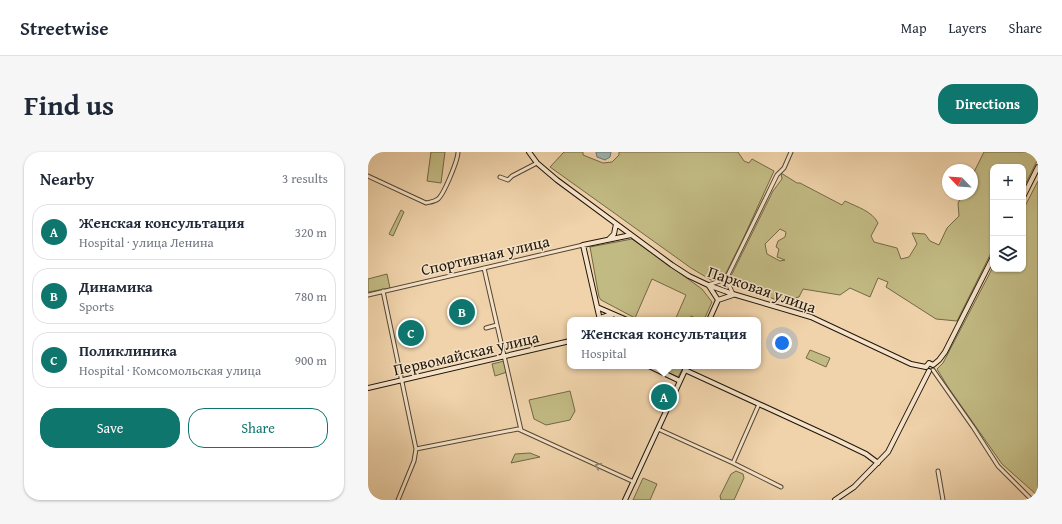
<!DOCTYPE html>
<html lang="en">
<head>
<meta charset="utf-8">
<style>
  :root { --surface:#fff; --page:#f6f6f7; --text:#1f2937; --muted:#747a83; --line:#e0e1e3; --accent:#0f766e }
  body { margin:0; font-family:"Gentium Book Plus",serif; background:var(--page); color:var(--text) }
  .controls { position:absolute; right:12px; top:12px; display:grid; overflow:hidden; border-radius:8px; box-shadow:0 1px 3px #0004 }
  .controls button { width:36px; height:36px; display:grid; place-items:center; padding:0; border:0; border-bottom:1px solid var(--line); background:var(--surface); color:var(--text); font:20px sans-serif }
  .compass { position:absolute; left:574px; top:12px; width:36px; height:36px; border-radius:50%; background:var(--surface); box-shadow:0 1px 3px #0004; rotate:295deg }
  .you { position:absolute; left:414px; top:191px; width:14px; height:14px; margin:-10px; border:3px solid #fff; border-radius:50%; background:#1a73e8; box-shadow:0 0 0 6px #1a73e833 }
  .badge { display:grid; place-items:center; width:26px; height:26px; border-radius:50%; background:var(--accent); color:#fff; font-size:13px; font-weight:700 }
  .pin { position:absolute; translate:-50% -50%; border:2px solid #fff; box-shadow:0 1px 4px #0006 }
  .popup { position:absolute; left:199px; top:165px; width:194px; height:52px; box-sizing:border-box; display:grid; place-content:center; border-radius:8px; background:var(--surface); filter:drop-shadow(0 1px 3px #0005); font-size:13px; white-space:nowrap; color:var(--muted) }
  .popup b { font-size:15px; color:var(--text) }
  .popup::after { content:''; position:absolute; left:50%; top:100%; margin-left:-8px; border:8px solid transparent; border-top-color:var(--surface) }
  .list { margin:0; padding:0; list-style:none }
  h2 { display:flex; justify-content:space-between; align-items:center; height:52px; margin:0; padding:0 16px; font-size:17px }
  h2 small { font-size:13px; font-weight:400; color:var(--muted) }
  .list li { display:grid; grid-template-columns:26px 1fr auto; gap:12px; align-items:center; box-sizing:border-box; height:56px; margin:0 8px 8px; padding:0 8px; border:1px solid var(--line); border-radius:16px }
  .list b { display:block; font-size:15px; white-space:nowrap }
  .list p { margin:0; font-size:13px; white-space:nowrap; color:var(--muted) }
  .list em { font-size:13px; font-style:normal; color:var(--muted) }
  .actions { display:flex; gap:8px; padding:12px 16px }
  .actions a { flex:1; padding:9px 0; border:1px solid var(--accent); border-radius:16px; text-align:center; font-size:14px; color:var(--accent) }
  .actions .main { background:var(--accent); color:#fff }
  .icon { flex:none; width:22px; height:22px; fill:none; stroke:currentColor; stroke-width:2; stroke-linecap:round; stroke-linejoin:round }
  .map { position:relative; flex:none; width:670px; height:348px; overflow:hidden; border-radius:16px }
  header { display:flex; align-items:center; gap:24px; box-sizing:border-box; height:56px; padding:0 20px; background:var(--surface); border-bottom:1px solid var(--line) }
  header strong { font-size:19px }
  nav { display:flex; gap:22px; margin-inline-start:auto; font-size:14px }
  .intro { display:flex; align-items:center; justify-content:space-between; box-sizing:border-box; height:96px; padding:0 24px }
  h1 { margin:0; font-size:28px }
  .button { padding:10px 18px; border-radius:16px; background:var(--accent); color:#fff; font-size:14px; font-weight:700 }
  main { display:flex; gap:24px; padding:0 24px }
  aside { flex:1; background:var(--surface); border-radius:16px; box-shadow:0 1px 3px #0004 }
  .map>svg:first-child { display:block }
  .green { fill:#c2ba83; stroke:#716846; fill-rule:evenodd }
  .water { fill:#9db6b2; stroke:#6b766f }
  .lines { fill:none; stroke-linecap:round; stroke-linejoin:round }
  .street-casing { stroke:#544632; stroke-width:5 }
  .secondary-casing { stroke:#20170a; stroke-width:6 }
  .street { stroke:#f5e2c8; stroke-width:3 }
  .secondary { stroke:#f5e2c8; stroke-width:4 }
  .oneway { stroke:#958772 }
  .labels { text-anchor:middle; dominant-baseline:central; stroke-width:3; stroke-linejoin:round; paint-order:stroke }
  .street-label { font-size:16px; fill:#20170a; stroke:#f5e2c8 }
</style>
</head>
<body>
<header>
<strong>Streetwise</strong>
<nav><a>Map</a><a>Layers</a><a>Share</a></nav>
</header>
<div class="intro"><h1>Find us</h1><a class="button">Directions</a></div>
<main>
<aside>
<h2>Nearby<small>3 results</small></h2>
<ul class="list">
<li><span class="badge">A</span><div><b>Женская консультация</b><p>Hospital · улица Ленина</p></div><em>320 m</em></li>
<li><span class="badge">B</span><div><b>Динамика</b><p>Sports</p></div><em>780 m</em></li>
<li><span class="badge">C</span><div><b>Поликлиника</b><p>Hospital · Комсомольская улица</p></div><em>900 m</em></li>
</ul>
<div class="actions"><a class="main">Save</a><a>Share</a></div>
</aside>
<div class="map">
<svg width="670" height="348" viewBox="0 0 670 348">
  <rect width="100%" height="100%" fill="#f0d3ab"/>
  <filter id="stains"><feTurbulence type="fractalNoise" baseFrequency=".005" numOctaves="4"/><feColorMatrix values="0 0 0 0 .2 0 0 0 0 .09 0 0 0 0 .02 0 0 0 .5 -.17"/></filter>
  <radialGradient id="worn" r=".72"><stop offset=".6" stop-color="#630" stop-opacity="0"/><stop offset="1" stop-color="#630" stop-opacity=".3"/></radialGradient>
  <path class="green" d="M63 0H77L73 31 59 29Z
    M196 0H215V3L235 11 244 10 251 3V0H370L376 9 381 11 384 7 406 19 375 87 357 123 343 128 323 116 182 15Z
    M616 0H670V7L655 37V15H625V97L589 169 568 167 518 135 520 130 510 126 502 145 482 136 472 143 435 137 431 145 421 147 419 152 365 131 363 124 405 39 414 27 413 21 429 31H432L474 53 477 49C489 55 504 59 510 71L503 84 506 90 529 96 533 107 541 105 549 92 544 81 557 82 562 89 571 93 579 76 591 64 590 51 595 42H604V24ZM412 77 418 80 417 85 410 89 408 95 411 97 409 105 417 108 412 109 399 102 397 92Z
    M670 29V344L634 312 580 235 569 217 575 211 625 115V117H655V58Z
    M33 58 36 60 25 84 21 82Z
    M264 87 334 137 344 150 336 168H331L323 164 321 168H307L318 143 284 127 267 166 233 148 231 145 222 95Z
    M19 122 22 136 0 140V127Z
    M442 198 462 206 458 215 438 206Z
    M136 209 139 220 127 224 124 212Z
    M286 214H316L310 225Z
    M202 239 207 259 202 268 178 273 166 267 161 248Z
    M162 301 172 305 143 311 147 302Z
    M368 319 375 322 376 326 366 348H353L352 344 363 322Z
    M275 326 289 332 282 348H265Z"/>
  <path class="water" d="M228 0H243L242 5 237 8 229 5Z"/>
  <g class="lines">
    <defs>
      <path id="street" d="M0 24 58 51C62 50 66 50 70 47 76 42 90 8 90 0
        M132 25 140 28 144 24 169 11
        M116 116 153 278
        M358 127 365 142
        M340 133 358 127 409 23 416 16 423 0
        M15 139 48 297 46 309 30 348
        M0 143 215 93
        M118 176 129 173
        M565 218 605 275 630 314 664 348
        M391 252 365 311 413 335
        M290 277 365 311
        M48 297 150 277 266 330
        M570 319 575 348"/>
      <path id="secondary" d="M161 0 169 11 189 28 304 113 321 124 340 133 365 142 443 165 543 212 558 215
        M655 45 670 15
        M241 87 246 82 248 72
        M341 134 350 148
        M229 155 259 168
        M232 166 244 162
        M232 168 215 93 263 83
        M242 168 244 162
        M341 168 350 148 365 143
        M281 214 312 229
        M558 215 561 211 565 213 571 208 577 200 625 105
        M317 218 467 287 498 302 510 311
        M0 236 202 189
        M257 348 319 214
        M467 348 486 335 520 300 561 219"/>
    </defs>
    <use href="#street" class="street-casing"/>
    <use href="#secondary" class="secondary-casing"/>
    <use href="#street" class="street"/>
    <use href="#secondary" class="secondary"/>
  </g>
  <defs><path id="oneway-chevron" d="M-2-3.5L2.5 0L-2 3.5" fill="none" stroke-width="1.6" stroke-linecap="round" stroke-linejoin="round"/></defs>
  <use class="oneway" href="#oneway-chevron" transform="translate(230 314) rotate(-155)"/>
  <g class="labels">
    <g class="street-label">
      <text transform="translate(117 103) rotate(-13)">Спортивная улица</text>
      <text transform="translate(394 137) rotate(19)">Парковая улица</text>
      <text transform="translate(98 201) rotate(-13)">Первомайская улица</text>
    </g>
  </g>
  <rect width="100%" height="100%" filter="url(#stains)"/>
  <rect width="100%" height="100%" fill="url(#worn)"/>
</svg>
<div class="controls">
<button>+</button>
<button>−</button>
<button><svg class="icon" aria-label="layers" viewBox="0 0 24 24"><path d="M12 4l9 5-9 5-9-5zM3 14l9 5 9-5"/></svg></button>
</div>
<svg class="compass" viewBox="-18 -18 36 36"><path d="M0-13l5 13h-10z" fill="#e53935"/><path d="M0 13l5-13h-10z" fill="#747a83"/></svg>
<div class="you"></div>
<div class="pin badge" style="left:296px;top:245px">A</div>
<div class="popup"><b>Женская консультация</b>Hospital</div>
<div class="pin badge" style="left:94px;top:160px">B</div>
<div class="pin badge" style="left:43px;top:181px">C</div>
</div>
</main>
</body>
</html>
